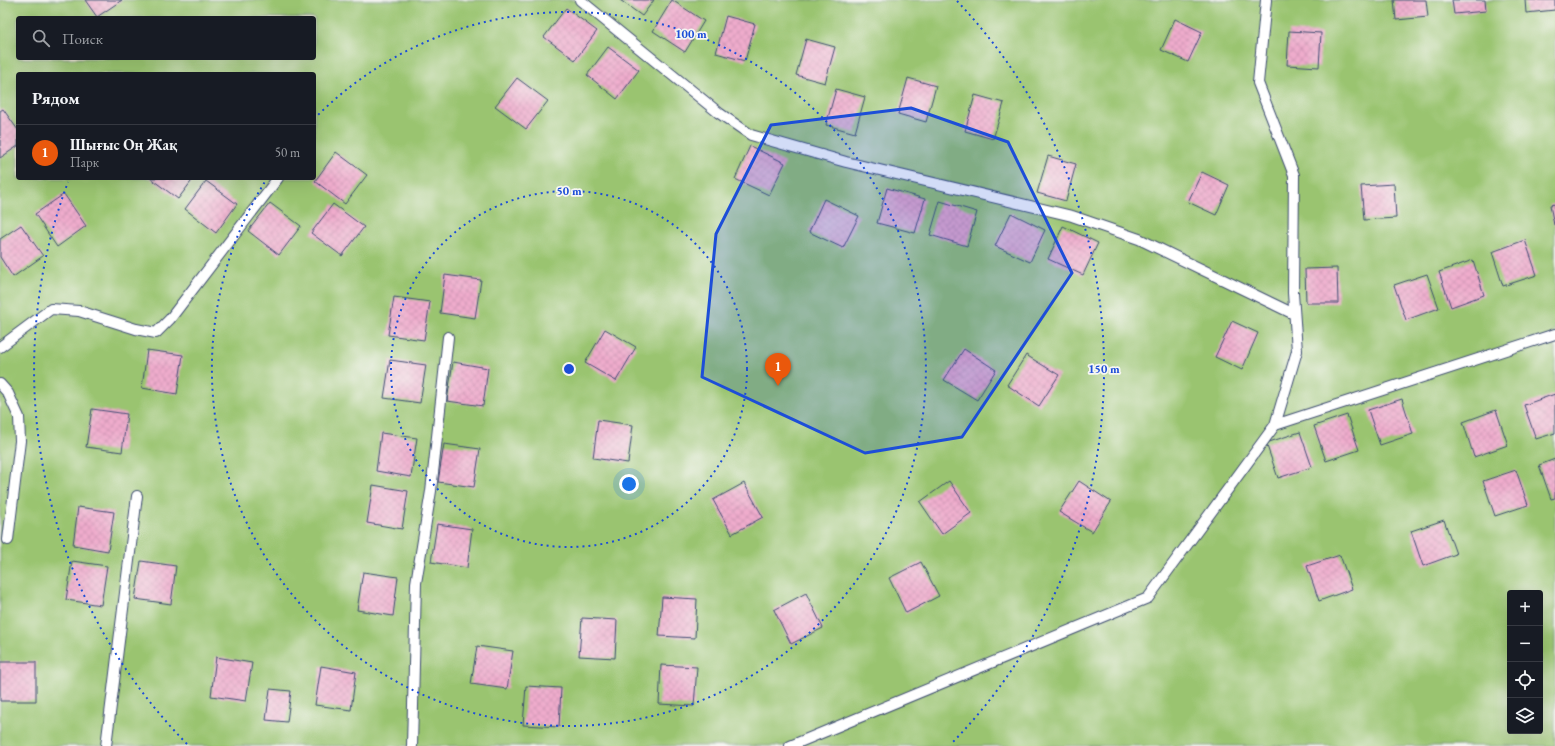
<!DOCTYPE html>
<html lang="ru">
<head>
<meta charset="utf-8">
<style>
  :root { --surface:#171b24; --page:#242831; --text:#f1f3f6; --muted:#9ea1a6; --line:#363941; --accent:#ea580c }
  body { margin:0; font-family:"EB Garamond",serif; background:var(--page); color:var(--text) }
  .controls { position:absolute; right:12px; bottom:12px; display:grid; overflow:hidden; border-radius:4px; box-shadow:0 4px 16px #0002 }
  .controls button { width:36px; height:36px; display:grid; place-items:center; padding:0; border:0; border-bottom:1px solid var(--line); background:var(--surface); color:var(--text); font:20px sans-serif }
  .you { position:absolute; left:629px; top:484px; width:14px; height:14px; margin:-10px; border:3px solid #fff; border-radius:50%; background:#1a73e8; box-shadow:0 0 0 6px #1a73e833 }
  .badge { display:grid; place-items:center; width:26px; height:26px; border-radius:50%; background:var(--accent); color:#fff; font-size:13px; font-weight:700 }
  .pin { position:absolute; translate:-50% -33px; filter:drop-shadow(0 1px 2px #0008) }
  .pin::after { content:''; position:absolute; top:21px; width:14px; height:12px; background:inherit; clip-path:polygon(0 0,100% 0,50% 100%) }
  .list { margin:0; padding:0; list-style:none }
  h2 { display:flex; justify-content:space-between; align-items:center; height:52px; margin:0; padding:0 16px; font-size:17px }
  h2 small { font-size:13px; font-weight:400; color:var(--muted) }
  .list li { display:grid; grid-template-columns:26px 1fr auto; gap:12px; align-items:center; box-sizing:border-box; height:56px; padding:0 16px; border-top:1px solid var(--line) }
  .list b { display:block; font-size:15px; white-space:nowrap }
  .list p { margin:0; font-size:13px; white-space:nowrap; color:var(--muted) }
  .list em { font-size:13px; font-style:normal; color:var(--muted) }
  .icon { flex:none; width:22px; height:22px; fill:none; stroke:currentColor; stroke-width:2; stroke-linecap:round; stroke-linejoin:round }
  .map { position:relative; flex:none; width:1555px; height:746px; overflow:hidden }
  .search { position:absolute; background:var(--surface); box-shadow:0 4px 16px #0002; left:16px; top:16px; width:300px; height:44px; display:flex; align-items:center; gap:10px; box-sizing:border-box; padding:0 14px; border-radius:4px; color:var(--muted); font-size:15px }
  .panel { position:absolute; background:var(--surface); box-shadow:0 4px 16px #0002; left:16px; top:72px; width:300px; height:108px; border-radius:4px }
  .map>svg:first-child { display:block }
  .green { fill:#9ac470; stroke:#5a7a67; fill-rule:evenodd }
  .building { fill:url(#building-cross-hatch) }
  .lines { fill:none; stroke-linecap:round; stroke-linejoin:round }
  .lane-casing { stroke:#3c4b70; stroke-width:12 }
  .lane { stroke:#fff; stroke-width:10 }
  .marked { fill:#1d4ed8; fill-opacity:0.2; stroke:#1d4ed8; stroke-width:3; stroke-linejoin:round }
  .ring { fill:none; stroke:#1d4ed8; stroke-width:2; stroke-dasharray:2 4 }
  .centre { fill:#1d4ed8; stroke:#f6f6f2; stroke-width:2 }
  .ring-label { font-size:12px; text-anchor:middle; font-weight:bold; fill:#1d4ed8; stroke:#f6f6f2; stroke-width:3.5; stroke-linejoin:round; paint-order:stroke }
</style>
</head>
<body>
<div class="map">
<svg width="1555" height="746" viewBox="0 0 1555 746">
  <defs>
    <pattern id="building-cross-hatch" width="8" height="8" patternUnits="userSpaceOnUse"><rect width="8" height="8" fill="#efaccc"/><path d="M0 0l8 8M0 8l8-8" fill="none" stroke="#cc94b2"/></pattern>
  </defs>
  <rect width="100%" height="100%" fill="#f6f6f2"/>
  <filter id="ink" filterUnits="userSpaceOnUse"><feTurbulence type="fractalNoise" baseFrequency=".025" numOctaves="2"/><feDisplacementMap in="SourceGraphic" scale="8" xChannelSelector="R" yChannelSelector="G"/><feConvolveMatrix kernelMatrix="1 2 1 2 8 2 1 2 1" color-interpolation-filters="sRGB"/></filter>
  <filter id="wash" filterUnits="userSpaceOnUse"><feTurbulence type="fractalNoise" baseFrequency=".012" numOctaves="4" result="noise"/><feDisplacementMap in="SourceGraphic" scale="16" xChannelSelector="R" yChannelSelector="G"/><feGaussianBlur stdDeviation="0.9" result="paint"/><feColorMatrix in="noise" values="0 0 0 0 0 0 0 0 0 0 0 0 0 0 0 0 0 1.4 0 .05"/><feComposite in="paint" operator="in"/></filter>
  <g filter="url(#wash)">
    <rect width="100%" height="100%" fill="#f5ead9"/>
    <path class="green" d="M0 0H1555V746H0ZM18 18H314V58H18ZM18 74H314V178H18ZM1510 593H1540V731H1510Z"/>
    <g id="blocks">
      <path class="building" d="M85 0H122L97 17Z
        M620 0H654L642 16Z
        M672 0 704 21 685 52 653 31Z
        M1394 0H1426L1428 17 1396 20Z
        M1452 0H1485L1486 11 1454 14Z
        M1525 0H1555V10L1526 13Z
        M566 8 597 31 575 60 544 37Z
        M726 16 755 24 745 61 716 53Z
        M1175 19 1202 32 1188 62 1161 50Z
        M1289 31 1321 33 1319 67 1287 65Z
        M806 39 835 47 825 83 796 75Z
        M608 47 639 70 617 99 587 75Z
        M517 78 548 101 526 129 495 106Z
        M908 78 936 86 926 122 898 114Z
        M836 89 865 97 855 133 826 125Z
        M975 95 1004 103 993 139 965 131Z
        M3 109 18 130V146L0 158V111Z
        M750 146 785 163 769 195 735 179Z
        M336 152 367 175 345 204 315 181Z
        M1048 156 1076 164 1066 201 1037 193Z
        M1202 172 1229 185 1216 215 1188 202Z
        M150 178H194L178 199Z
        M206 181 237 204 216 233 185 209Z
        M1394 184 1396 218 1364 220 1361 186Z
        M887 188 925 199 915 233 877 223Z
        M64 194 86 226 57 247 35 214Z
        M824 199 859 216 843 248 809 232Z
        M940 201 977 212 967 246 930 235Z
        M270 203 301 226 279 255 248 231Z
        M333 204 364 227 342 256 311 233Z
        M1555 204V225H1554L1550 205Z
        M1011 213 1045 230 1030 262 995 246Z
        M21 225 43 256 13 277 0 257V239Z
        M1063 226 1098 243 1083 275 1048 259Z
        M1525 240 1537 275 1503 286 1492 252Z
        M1473 260 1484 295 1451 307 1439 272Z
        M1337 268 1338 303H1306L1305 269Z
        M1427 274 1439 308 1406 320 1394 285Z
        M445 275 481 280 475 318 440 313Z
        M394 297 430 302 424 340 388 335Z
        M1232 321 1258 333 1242 370 1215 357Z
        M605 329 636 347 616 381 585 363Z
        M964 349 996 370 977 400 944 380Z
        M147 350 183 355 177 394 142 388Z
        M1026 355 1059 375 1039 406 1007 385Z
        M390 360 426 365 420 403 384 398Z
        M453 362 488 368 483 406 447 401Z
        M1555 394V433L1536 439 1524 405Z
        M1402 399 1413 434 1380 445 1368 410Z
        M92 409 127 414 122 452 86 447Z
        M1496 410 1508 445 1474 457 1463 422Z
        M1347 415 1359 450 1326 461 1314 426Z
        M598 420 633 425 628 463 593 458Z
        M1300 432 1312 467 1278 478 1266 443Z
        M381 433 417 438 411 477 376 471Z
        M444 444 480 449 474 487 438 482Z
        M1555 459V498L1551 499 1539 465Z
        M1516 470 1528 505 1495 516 1483 481Z
        M949 481 971 513 942 534 920 502Z
        M1079 481 1111 502 1092 532 1059 512Z
        M744 483 763 517 732 534 713 500Z
        M373 485 408 491 402 529 367 523Z
        M78 507 114 512 108 551 73 545Z
        M1444 520 1456 554 1423 566 1411 531Z
        M437 524 472 529 467 568 431 562Z
        M1340 555 1352 589 1319 601 1307 566Z
        M72 561 107 566 101 605 66 600Z
        M141 561 176 566 171 604 135 599Z
        M921 562 939 596 906 613 889 578Z
        M363 572 398 577 393 616 357 610Z
        M806 593 823 628 791 644 774 610Z
        M662 597 697 599 695 638 659 636Z
        M582 618 617 620 615 658 579 656Z
        M477 646 513 651 507 689 471 684Z
        M216 657 252 663 246 701 211 696Z
        M0 662H36V701H0Z
        M661 665 697 667 694 706 659 704Z
        M321 666 356 672 351 710 315 705Z
        M526 686 561 688 559 727 523 725Z
        M270 689 291 691 287 722 266 720Z"/>
    </g>
  </g>
  <g filter="url(#ink)">
    <use href="#blocks" fill-opacity="0" stroke="#3c4b70" stroke-width="1"/>
    <g class="lines">
      <defs>
        <path id="lane" d="M580 0 719 113 751 135 846 162 1072 216 1139 239 1294 314
          M0 347 51 309 79 311 136 329 156 333 170 319 278 178
          M0 384 8 393 19 417 20 441 8 540
          M1275 425 1555 334
          M106 746 137 496
          M412 746 416 583 431 491 448 337
          M790 746 1148 598 1275 425 1297 351 1293 293 1294 175 1258 83 1266 0"/>
      </defs>
      <use href="#lane" class="lane-casing"/>
      <use href="#lane" class="lane"/>
    </g>
  </g>
  <path class="marked" d="M911 108 1008 142 1072 273 962 437 865 453 702 377 716 234 771 125Z"/>
  <g class="ring">
    <circle cx="569" cy="369" r="178"/>
    <path d="M314 119A357 357 0 1 1 266 180"/>
    <path d="M187 744A535 535 0 0 1 68 182M957 1A535 535 0 0 1 951 744"/>
  </g>
  <circle cx="569" cy="369" r="6" class="centre"/>
  <g class="ring-label">
    <text x="691" y="38">100 m</text>
    <text x="569" y="195">50 m</text>
    <text x="1104" y="373">150 m</text>
  </g>
</svg>
<div class="controls">
<button>+</button>
<button>−</button>
<button><svg class="icon" aria-label="locate" viewBox="0 0 24 24"><circle cx="12" cy="12" r="6"/><path d="M12 2v4M12 18v4M2 12h4M18 12h4"/></svg></button>
<button><svg class="icon" aria-label="layers" viewBox="0 0 24 24"><path d="M12 4l9 5-9 5-9-5zM3 14l9 5 9-5"/></svg></button>
</div>
<div class="you"></div>
<div class="pin badge" style="left:778px;top:386px">1</div>
<div class="search"><svg class="icon" aria-label="search" viewBox="0 0 24 24"><circle cx="10" cy="10" r="6"/><path d="M15 15l6 6"/></svg>Поиск</div>
<section class="panel">
<h2>Рядом<small></small></h2>
<ul class="list">
<li><span class="badge">1</span><div><b>Шығыс Оң Жақ</b><p>Парк</p></div><em>50 m</em></li>
</ul>
</section>
</div>
</body>
</html>
